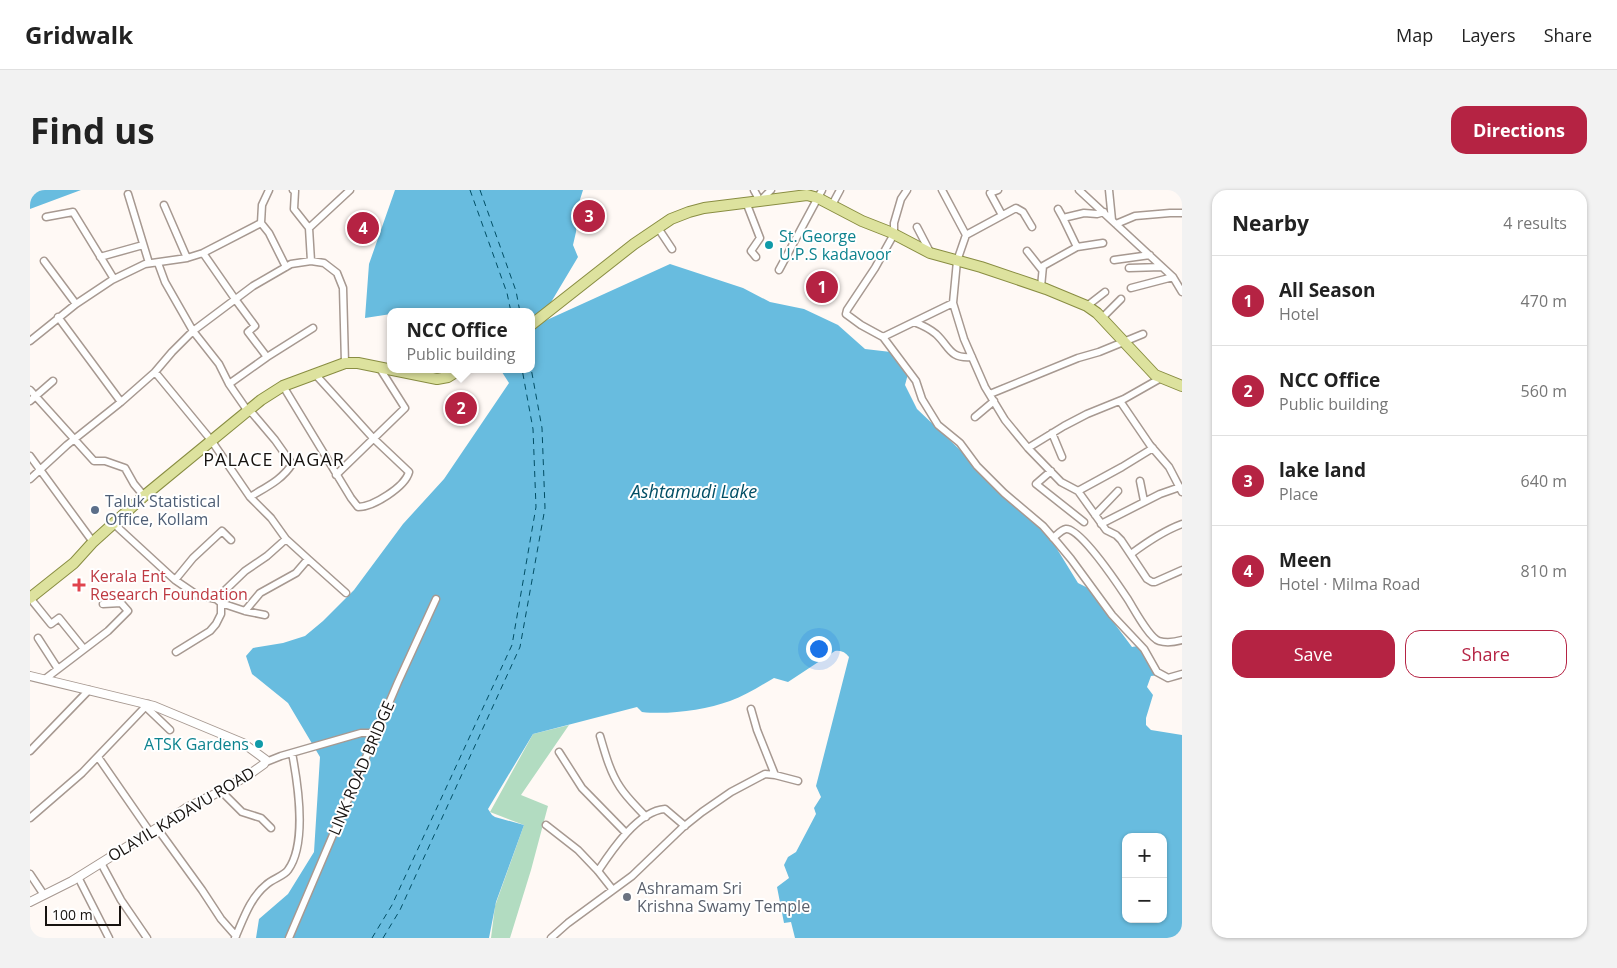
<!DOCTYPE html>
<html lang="en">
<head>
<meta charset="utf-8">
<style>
  :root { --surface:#fff; --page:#f2f2f2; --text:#222; --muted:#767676; --line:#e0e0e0; --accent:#b52343 }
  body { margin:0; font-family:"Open Sans",sans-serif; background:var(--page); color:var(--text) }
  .controls { position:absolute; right:15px; bottom:15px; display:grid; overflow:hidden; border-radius:10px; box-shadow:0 1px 4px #0004 }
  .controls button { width:45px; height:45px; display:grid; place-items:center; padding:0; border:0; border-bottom:1px solid var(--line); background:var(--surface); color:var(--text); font:25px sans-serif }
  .scale { position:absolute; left:15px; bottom:12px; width:76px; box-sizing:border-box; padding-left:5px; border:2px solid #171310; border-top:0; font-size:14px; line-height:18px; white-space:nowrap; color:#171310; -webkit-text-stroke:4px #fff; paint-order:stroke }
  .you { position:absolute; left:788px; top:458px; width:18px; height:18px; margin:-12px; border:4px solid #fff; border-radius:50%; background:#1a73e8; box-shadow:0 0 0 8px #1a73e833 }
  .badge { display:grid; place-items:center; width:32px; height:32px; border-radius:50%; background:var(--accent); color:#fff; font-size:16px; font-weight:700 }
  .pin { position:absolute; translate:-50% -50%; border:2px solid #fff; box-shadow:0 1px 5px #0006 }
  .popup { position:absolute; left:357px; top:118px; width:148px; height:65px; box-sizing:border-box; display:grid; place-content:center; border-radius:10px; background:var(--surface); filter:drop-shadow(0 1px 4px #0005); font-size:16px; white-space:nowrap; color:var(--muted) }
  .popup b { font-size:19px; color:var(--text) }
  .popup::after { content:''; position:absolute; left:50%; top:100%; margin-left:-10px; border:10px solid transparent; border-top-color:var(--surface) }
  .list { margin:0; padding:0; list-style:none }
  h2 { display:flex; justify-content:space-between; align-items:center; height:65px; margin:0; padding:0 20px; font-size:21px }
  h2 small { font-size:16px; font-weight:400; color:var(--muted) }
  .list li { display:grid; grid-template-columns:32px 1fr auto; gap:15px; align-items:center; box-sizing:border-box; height:90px; padding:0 20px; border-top:1px solid var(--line) }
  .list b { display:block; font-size:19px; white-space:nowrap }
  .list p { margin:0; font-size:16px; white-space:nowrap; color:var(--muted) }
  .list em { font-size:16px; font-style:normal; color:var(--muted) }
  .actions { display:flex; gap:10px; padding:15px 20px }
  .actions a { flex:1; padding:11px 0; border:1px solid var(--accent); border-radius:15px; text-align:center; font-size:18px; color:var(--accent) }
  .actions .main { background:var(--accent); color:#fff }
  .map { position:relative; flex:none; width:1152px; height:748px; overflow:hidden; border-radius:15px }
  header { display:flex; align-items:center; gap:30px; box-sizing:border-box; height:70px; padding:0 25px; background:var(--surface); border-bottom:1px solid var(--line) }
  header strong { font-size:24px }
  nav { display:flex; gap:28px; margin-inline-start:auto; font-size:18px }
  .intro { display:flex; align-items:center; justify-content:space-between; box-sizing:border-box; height:120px; padding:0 30px }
  h1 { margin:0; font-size:35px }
  .button { padding:12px 22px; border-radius:15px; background:var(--accent); color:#fff; font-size:18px; font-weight:700 }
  main { display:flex; gap:30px; padding:0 30px }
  aside { flex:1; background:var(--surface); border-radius:15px; box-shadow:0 1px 4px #0004 }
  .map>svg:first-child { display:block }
  .green { fill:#b2dcc1 }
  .water { fill:#68bcdf; fill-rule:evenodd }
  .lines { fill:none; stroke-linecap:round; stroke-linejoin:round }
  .ferry { stroke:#014e65; stroke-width:1; stroke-dasharray:6 5; stroke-linecap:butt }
  .minor-casing { stroke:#a79991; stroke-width:9 }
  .tertiary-casing { stroke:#a79991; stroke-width:10 }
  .primary-casing { stroke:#898d42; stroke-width:12 }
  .minor { stroke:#fff; stroke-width:6 }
  .tertiary { stroke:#fff; stroke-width:8 }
  .primary { stroke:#dde29e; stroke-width:10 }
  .culture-dot { fill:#0f9aa8; stroke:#fff; stroke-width:2 }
  .service-dot { fill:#5c6f8a; stroke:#fff; stroke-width:2 }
  .health-dot { fill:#e0444e; stroke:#fff; stroke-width:2 }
  .worship-dot { fill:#6b7280; stroke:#fff; stroke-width:2 }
  .labels { text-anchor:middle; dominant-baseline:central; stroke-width:4; stroke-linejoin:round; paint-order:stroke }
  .culture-label { font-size:16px; fill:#0d838f; stroke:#fff; text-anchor:start }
  .service-label { font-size:16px; fill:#4e5e75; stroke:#fff; text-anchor:start }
  .health-label { font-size:16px; fill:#be3a42; stroke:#fff; text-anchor:start }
  .street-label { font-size:16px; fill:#171310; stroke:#fff }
  .worship-label { font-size:16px; fill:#5b616d; stroke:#fff; text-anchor:start }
  .neighbourhood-label { font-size:18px; letter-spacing:1px; fill:#171310; stroke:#fff }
  .water-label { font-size:18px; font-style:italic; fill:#014e65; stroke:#fff }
</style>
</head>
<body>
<header>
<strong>Gridwalk</strong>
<nav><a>Map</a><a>Layers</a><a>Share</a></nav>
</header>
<div class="intro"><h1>Find us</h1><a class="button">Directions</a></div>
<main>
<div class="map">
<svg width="1152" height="748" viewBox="0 0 1152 748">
  <rect width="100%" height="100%" fill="#fff9f5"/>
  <path class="green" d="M539 535 491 605 518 616 501 680 480 748H461L465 716 494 635 460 622 503 544Z"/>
  <path class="water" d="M0 0H51L0 19Z
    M365 0H553L548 16 546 42 543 55 548 67 508 134 640 74 713 98 740 112 774 119 808 135 835 159 861 162 878 184 875 195 887 219 1006 332 1019 346 1048 393 1058 398 1102 457 1114 455 1129 485 1121 486 1117 497 1123 505 1116 528V535L1121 540 1152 545V748H765L761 732 754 733 747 697 759 688 754 675 758 667 766 662 786 624 784 618 791 607 786 596 819 467C815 462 811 460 805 461L758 492 744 488C730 496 715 506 700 511 675 520 638 525 612 522L607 517 503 544 458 619 462 625 465 627 494 635 466 712 459 748H226L229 729 258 704 284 662 290 567 258 513 222 484 216 466 223 458 253 453 275 446 293 431 324 400 373 334 414 289 479 193 470 179H501V122H361V124L335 128 339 74ZM1096 647H1133V729H1096Z"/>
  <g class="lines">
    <path class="ferry" d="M440 0 477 103 481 122
      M450 0 486 101 490 122
      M342 748 362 715 482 455 506 317 503 239 492 179
      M353 748 370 720 490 457 515 318 512 238 501 178"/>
    <defs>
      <path id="minor" d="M263 0 265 1 264 19 279 38
        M724 0 730 11 741 0
        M877 0 871 9 864 33V44L845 78 817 120 816 124 831 135 853 147 886 191 892 209 908 235 930 253 947 276 974 303 1013 336 1026 351 1041 369 1082 425 1114 459 1127 482 1138 488 1152 484
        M912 0 936 45
        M968 0 960 3 972 25
        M1049 0 1143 87 1152 102
        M1079 0 1082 30
        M98 4 119 73
        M716 12 730 48 721 61 726 67
        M134 15 157 68
        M802 15 810 0
        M1028 19 1033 28 1054 23 1067 24 1074 22
        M16 27 43 22 84 89
        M231 33 239 43 256 77
        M1086 34 1105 26 1140 23H1152
        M887 37 900 62
        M1002 37 993 22 986 18 936 45 927 71 923 113 934 149 955 197 975 230 998 258 1031 292 1048 301 1076 340 1086 345 1091 350 1117 389 1122 392H1125L1152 380
        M628 38 642 59
        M1047 57 1073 53
        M997 61 1012 80
        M173 63 205 109 225 136 218 142 237 167
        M70 67 113 55
        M1084 70 1120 65
        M14 71 46 114
        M281 71 279 38 320 0
        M128 73 135 92 163 141 189 174 199 194 217 220 223 224 245 250 262 274C252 290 236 297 220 307
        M1099 78 1132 77
        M749 80 792 0
        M1011 97 1013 76 1047 57 1033 28
        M1101 98 1143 87
        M1057 116 1075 102
        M1072 128 1091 109
        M884 132C892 135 900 139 906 144 920 157 919 169 942 167
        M853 147 923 113
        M0 151 46 114 82 90 115 74 157 68 173 63 231 33 232 15 239 0
        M199 194 237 167 283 138
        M253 196 321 308 328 317C343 317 375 297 379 282L343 248 285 184
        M0 200 64 271H75L95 278 104 294 114 306
        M960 204 1048 168 1069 162 1113 144
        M0 211 23 191
        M1090 211 1120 255 1139 277 1152 302
        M91 212 125 182
        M945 227 964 211
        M1022 243 1032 267
        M998 258 1034 236 1057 224 1094 209 1131 188
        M0 266 63 352
        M1021 281 1006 294 1054 332
        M306 285 375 218 349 177
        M0 289 37 255 91 212 28 127
        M1110 291 1114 311
        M1048 301 1092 277 1123 258
        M1065 325 1088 301
        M83 333 145 390 167 405 186 409 191 413 215 421 235 425
        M1071 334 1130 304 1150 297
        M1023 348C1027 345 1031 340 1036 339 1050 337 1089 396 1097 408 1103 417 1119 448 1129 451 1136 453 1145 452 1152 450
        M1101 364C1117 352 1133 341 1152 334
        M278 369 316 403
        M145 390 163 368 192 341 201 350
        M0 408 21 434 29 428 54 459
        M186 409 215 381 237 366 256 349
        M215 421 230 403 266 383 278 369 256 349 241 328 220 307 181 250 125 182 142 162 163 141 223 96 261 74 281 71 294 73 307 83 313 98 315 173
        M8 448 28 479
        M146 462 180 441 186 434 191 424V413
        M15 489 78 441 98 421 91 413 73 414
        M116 517 140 540
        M721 519 727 540 745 585
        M570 546C575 563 580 582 590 597 597 608 607 617 616 627
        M0 561 59 500
        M529 562 552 598 596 643
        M68 567 120 642
        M236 572 251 566 331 543H341L344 548
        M191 601 212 622 231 628 241 638
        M0 628 52 583 118 514
        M516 635 548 660 568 681 583 700
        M127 638 172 700 191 729 206 746
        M71 673 91 710 117 748
        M568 681C582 660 608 621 635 619L655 636
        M0 684 14 705
        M48 687 79 748
        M0 747 1 748
        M205 748C213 730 220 708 236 695 242 689 254 686 258 680 277 654 268 594 262 563
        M259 748 368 492 406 409
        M521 748 538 733 602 686 652 638 672 622 701 602 735 584 745 585 768 591"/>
      <path id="tertiary" d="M0 486 124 516 213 553 236 570 234 574 217 586 191 601 156 618 127 638 42 691 0 712"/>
      <path id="primary" d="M501 135 604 54 641 29 659 22 674 18 777 5 788 8 832 31 860 42 900 63 951 77 1016 99 1057 116 1067 123 1125 185 1152 196
        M0 408 44 373 63 352 114 306 231 210 253 196 315 173H328L407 189 418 187 431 179"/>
    </defs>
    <use href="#minor" class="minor-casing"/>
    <use href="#tertiary" class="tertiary-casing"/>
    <use href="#primary" class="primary-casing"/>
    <use href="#minor" class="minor"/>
    <use href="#tertiary" class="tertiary"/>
    <use href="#primary" class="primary"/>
  </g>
  <g class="culture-dot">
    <circle cx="739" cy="55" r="5"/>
    <circle cx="229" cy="554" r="5"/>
  </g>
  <circle class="service-dot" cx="65" cy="320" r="5"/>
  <path class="health-dot" d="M46.5 387.5h5v5h5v5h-5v5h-5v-5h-5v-5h5z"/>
  <circle class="worship-dot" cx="597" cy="707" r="5"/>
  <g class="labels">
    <g class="culture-label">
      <text x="749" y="46">St. George<tspan x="749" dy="18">U.P.S kadavoor</tspan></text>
      <text x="219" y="554" text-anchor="end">ATSK Gardens</text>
    </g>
    <g class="service-label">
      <text x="75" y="311">Taluk Statistical<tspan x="75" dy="18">Office, Kollam</tspan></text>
    </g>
    <g class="health-label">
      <text x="60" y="386">Kerala Ent<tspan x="60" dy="18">Research Foundation</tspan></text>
    </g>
    <g class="street-label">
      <text transform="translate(331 578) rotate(-67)">LINK ROAD BRIDGE</text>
      <text transform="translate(151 624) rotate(-31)">OLAYIL KADAVU ROAD</text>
    </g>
    <g class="worship-label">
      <text x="607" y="698">Ashramam Sri<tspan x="607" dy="18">Krishna Swamy Temple</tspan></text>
    </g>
    <g class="neighbourhood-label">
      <text x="244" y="269">PALACE NAGAR</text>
    </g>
    <g class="water-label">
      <text x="664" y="301">Ashtamudi Lake</text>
    </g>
  </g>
</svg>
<div class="controls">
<button>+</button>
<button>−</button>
</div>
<div class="scale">100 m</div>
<div class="you"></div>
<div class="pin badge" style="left:792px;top:97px">1</div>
<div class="pin badge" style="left:431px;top:218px">2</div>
<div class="popup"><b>NCC Office</b>Public building</div>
<div class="pin badge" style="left:559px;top:26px">3</div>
<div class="pin badge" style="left:333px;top:38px">4</div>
</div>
<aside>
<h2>Nearby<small>4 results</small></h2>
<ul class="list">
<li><span class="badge">1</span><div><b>All Season</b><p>Hotel</p></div><em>470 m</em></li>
<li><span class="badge">2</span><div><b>NCC Office</b><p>Public building</p></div><em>560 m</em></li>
<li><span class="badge">3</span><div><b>lake land</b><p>Place</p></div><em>640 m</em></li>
<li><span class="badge">4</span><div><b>Meen</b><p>Hotel · Milma Road</p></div><em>810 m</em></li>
</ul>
<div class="actions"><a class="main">Save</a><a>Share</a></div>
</aside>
</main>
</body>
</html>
